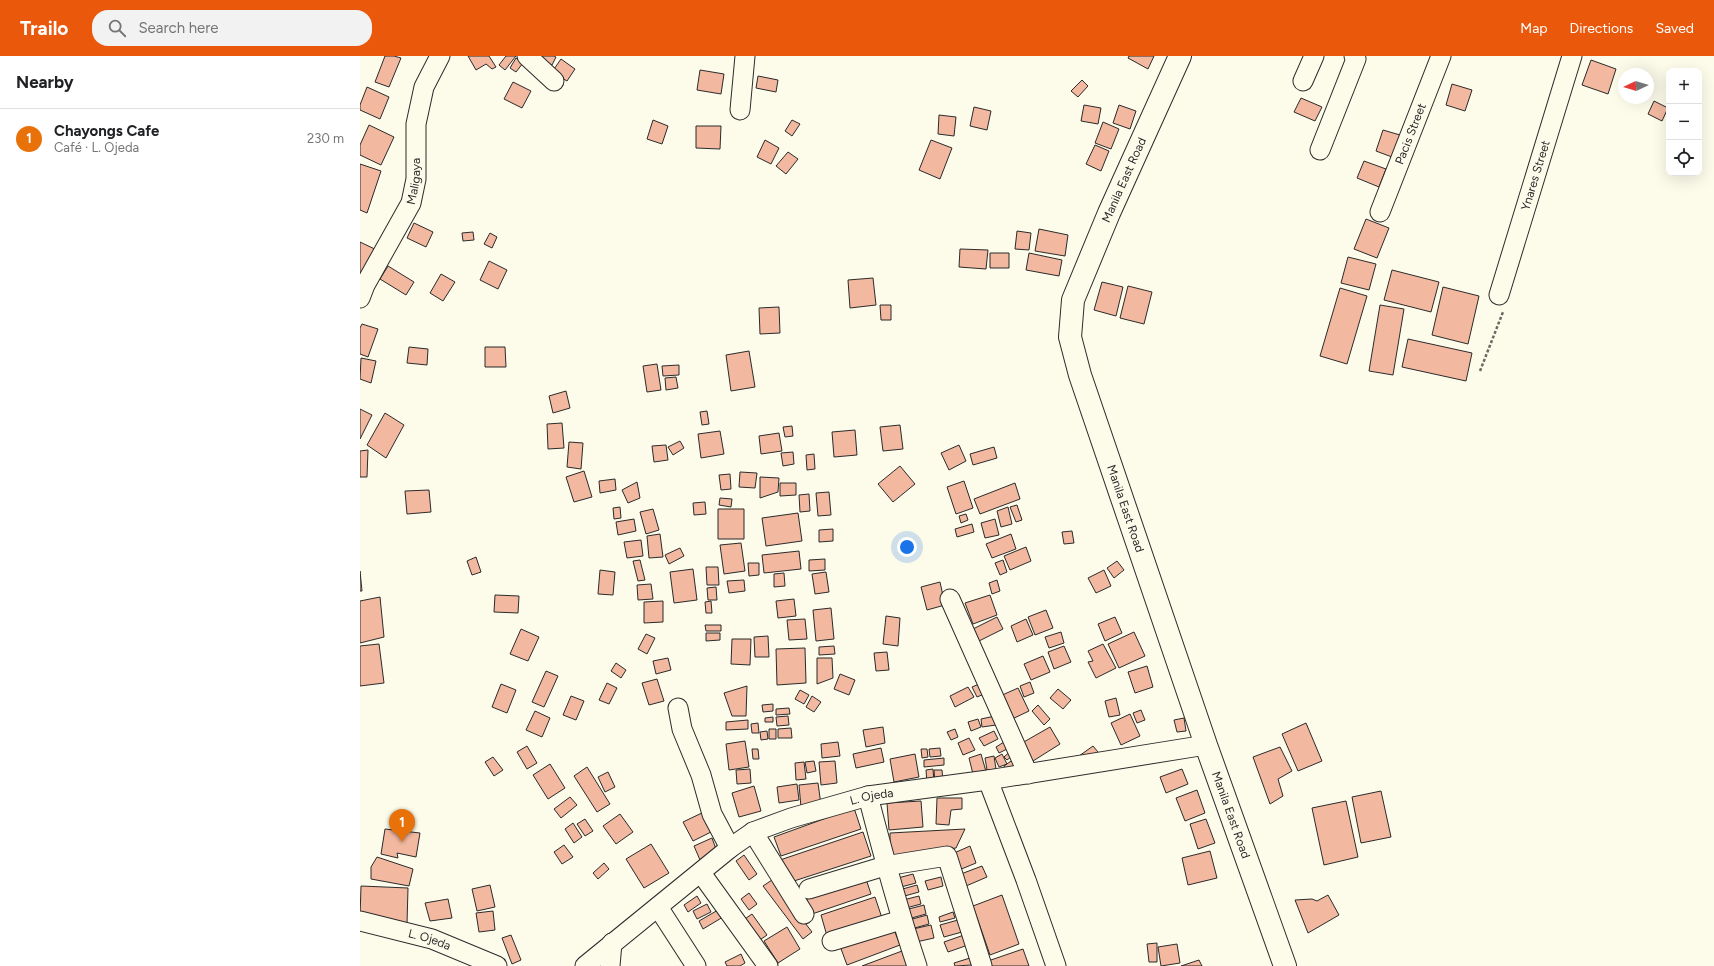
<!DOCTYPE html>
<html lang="en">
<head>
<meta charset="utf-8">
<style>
  :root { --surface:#fff; --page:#f2f2f2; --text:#202124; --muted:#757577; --line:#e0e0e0; --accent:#ea580c }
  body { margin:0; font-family:Figtree,sans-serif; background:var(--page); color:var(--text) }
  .controls { position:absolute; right:12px; top:12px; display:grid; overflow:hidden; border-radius:8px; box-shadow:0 4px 16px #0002 }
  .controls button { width:36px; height:36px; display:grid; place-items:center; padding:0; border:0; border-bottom:1px solid var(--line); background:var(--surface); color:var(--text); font:20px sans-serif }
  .compass { position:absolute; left:1258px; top:12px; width:36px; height:36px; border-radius:50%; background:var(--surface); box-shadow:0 4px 16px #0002; rotate:266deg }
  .you { position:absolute; left:547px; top:491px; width:14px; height:14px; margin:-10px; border:3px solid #fff; border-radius:50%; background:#1a73e8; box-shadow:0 0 0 6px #1a73e833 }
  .badge { display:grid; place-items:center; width:26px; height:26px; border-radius:50%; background:var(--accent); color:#fff; font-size:13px; font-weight:700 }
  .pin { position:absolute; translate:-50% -33px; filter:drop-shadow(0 1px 2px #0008) }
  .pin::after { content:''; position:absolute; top:21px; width:14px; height:12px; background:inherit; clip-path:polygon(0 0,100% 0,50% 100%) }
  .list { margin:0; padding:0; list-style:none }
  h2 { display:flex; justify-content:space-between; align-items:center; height:52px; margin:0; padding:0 16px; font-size:17px }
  h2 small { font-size:13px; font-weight:400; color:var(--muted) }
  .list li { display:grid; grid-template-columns:26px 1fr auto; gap:12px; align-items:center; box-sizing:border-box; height:60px; padding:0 16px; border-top:1px solid var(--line) }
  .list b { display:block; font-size:15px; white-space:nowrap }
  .list p { margin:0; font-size:13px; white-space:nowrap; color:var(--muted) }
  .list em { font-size:13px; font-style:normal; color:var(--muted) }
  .icon { flex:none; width:22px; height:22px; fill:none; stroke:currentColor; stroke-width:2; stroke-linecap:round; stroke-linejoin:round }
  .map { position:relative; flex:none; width:1354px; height:910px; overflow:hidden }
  header { display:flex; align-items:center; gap:24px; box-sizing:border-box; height:56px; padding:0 20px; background:var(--accent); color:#fff }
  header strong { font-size:19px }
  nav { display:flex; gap:22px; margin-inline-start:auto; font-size:14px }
  .search { width:280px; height:36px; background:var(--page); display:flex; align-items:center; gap:10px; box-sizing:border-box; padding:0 14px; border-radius:16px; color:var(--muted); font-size:15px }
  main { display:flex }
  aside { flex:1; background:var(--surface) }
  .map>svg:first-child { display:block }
  .building { fill:#f2b8a0; stroke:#2b2b2b }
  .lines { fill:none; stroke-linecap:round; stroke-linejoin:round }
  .minor-casing { stroke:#2b2b2b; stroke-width:21 }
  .major-casing { stroke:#2b2b2b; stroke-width:24 }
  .path { stroke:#6a6964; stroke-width:2.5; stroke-dasharray:3 2; stroke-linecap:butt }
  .minor { stroke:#fdfbea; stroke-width:19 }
  .major { stroke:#fdfbea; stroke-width:22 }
  .labels { text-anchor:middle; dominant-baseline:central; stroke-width:3; stroke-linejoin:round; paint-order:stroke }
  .street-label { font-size:12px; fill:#2b2b2b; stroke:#fdfbea }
</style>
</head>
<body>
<header>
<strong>Trailo</strong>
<div class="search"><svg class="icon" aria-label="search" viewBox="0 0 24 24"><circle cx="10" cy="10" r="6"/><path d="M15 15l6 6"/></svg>Search here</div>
<nav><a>Map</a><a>Directions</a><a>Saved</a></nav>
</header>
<main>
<aside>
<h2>Nearby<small></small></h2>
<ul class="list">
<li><span class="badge" style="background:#e8710a">1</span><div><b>Chayongs Cafe</b><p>Café · L. Ojeda</p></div><em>230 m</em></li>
</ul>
</aside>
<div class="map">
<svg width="1354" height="910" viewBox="0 0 1354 910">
  <rect width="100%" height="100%" fill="#fdfbea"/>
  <path class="building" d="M25 0H34L41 2 29 31 15 26Z
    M108 0H129L136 11 132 13 126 8 116 14Z
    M146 0H156L145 14 139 9Z
    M182 0H194L196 1 192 9 181 4Z
    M769 0H794L788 13 768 2Z
    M156 2 163 7 156 16 150 12Z
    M201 3 215 13 207 25 192 16Z
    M1231 4 1256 13 1248 38 1222 29Z
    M340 14 364 18 361 38 337 34Z
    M398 20 418 24 416 36 396 32Z
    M722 24 728 30 718 41 711 35Z
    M153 26 171 35 162 52 144 43Z
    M1092 28 1112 34 1105 55 1086 49Z
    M7 31 29 41 20 63 0 54V49Z
    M941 42 962 51 955 65 934 56Z
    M1294 45 1308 52 1302 65 1288 58Z
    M724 49 741 52 738 68 721 65Z
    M759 49 776 55 770 73 753 67Z
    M614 51 631 55 627 74 610 70Z
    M579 59 596 61 594 80 578 78Z
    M293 64 308 70 302 88 287 83Z
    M432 64 440 68 432 80 425 75Z
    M743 66 759 73 751 93 735 87Z
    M9 69 34 81 21 109 0 99V89Z
    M336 70H361L360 93 336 92Z
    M1023 74 1040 79 1032 101 1016 95Z
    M405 84 419 92 411 108 397 101Z
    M571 84 592 92 580 123 559 114Z
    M735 89 749 95 741 115 726 108Z
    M428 96 438 103 426 118 416 110Z
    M1004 105 1026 113 1019 131 997 122Z
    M0 108 21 115 7 157 0 154Z
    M1006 163 1029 172 1017 202 994 193Z
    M54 167 73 176 66 191 47 182Z
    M679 173 708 179 705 200 675 195Z
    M657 175 671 177 669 194 655 193Z
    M113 176 114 184 103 185 102 177Z
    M130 177 137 181 132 192 124 188Z
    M0 186 21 196 7 220 0 216Z
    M600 193 628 194 626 213 599 211Z
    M630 197H649V212H630Z
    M669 197 702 204 699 220 666 214Z
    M988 201 1016 208 1009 234 981 227Z
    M129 205 147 214 138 233 120 224Z
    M28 210 54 226 46 239 20 223Z
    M1032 214 1079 226 1071 256 1024 244Z
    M81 218 95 226 83 245 70 237Z
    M513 222 516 249 490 252 488 224Z
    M742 226 763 231 756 260 734 254Z
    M768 230 792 236 784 268 760 262Z
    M1083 231 1119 240 1108 288 1072 279Z
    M980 232 1007 240 987 308 960 300Z
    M520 249H531V264H521Z
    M1020 249 1044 253 1033 319 1009 315Z
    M419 251 420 277 400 278 399 252Z
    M2 268 18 273 8 301 0 298V272Z
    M1048 283 1112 297 1106 325 1042 311Z
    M49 291 68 293 67 309 47 307Z
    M125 291H145L146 311H125Z
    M389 295 395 331 371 335 366 299Z
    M1 302 16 305 11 327 0 323Z
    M297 308 301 334 287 336 283 310Z
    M319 309V319L303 320 302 310Z
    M316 321 318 332 306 334 305 322Z
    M206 335 210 352 193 357 189 340Z
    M0 353 12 359 0 383Z
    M347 355 349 368 342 369 340 356Z
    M25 357 44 369 26 402 7 389Z
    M202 367 204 392 188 393 187 368Z
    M540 369 543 393 523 395 520 371Z
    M432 370 433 380 425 381 423 371Z
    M495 374 497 399 474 401 472 376Z
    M360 375 364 398 341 402 338 378Z
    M419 377 422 395 401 398 399 380Z
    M320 385 324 392 313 399 308 391Z
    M209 386 223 387 221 413 207 411Z
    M306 389 308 404 294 406 292 390Z
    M599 389 606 405 589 414 581 397Z
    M634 391 637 402 613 409 610 398Z
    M8 394 7 421H0V395Z
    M433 396 434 408 423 410 421 397Z
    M454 398 455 413 447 414 446 399Z
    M540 410 555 428 533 446 518 428Z
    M224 415 232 441 214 446 206 421Z
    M380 416 397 417 395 432 379 431Z
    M370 418 371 433 361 434 359 419Z
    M400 421 419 422 418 436 400 442Z
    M255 423 256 434 240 437 239 425Z
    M604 425 613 452 596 458 587 431Z
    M277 426 280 442 268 447 262 434Z
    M420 427H436V439L420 440Z
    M655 427 660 443 620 458 614 443Z
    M69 434 71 456 47 458 45 435Z
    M469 436 471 459 458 460 456 437Z
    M449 438 450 455 440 456 439 439Z
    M360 442 372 443 371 451 359 449Z
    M345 446 346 458 334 459 333 447Z
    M657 449 662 464 656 466 650 451Z
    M260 451 261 462 254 463 253 452Z
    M648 451 652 468 641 471 637 455Z
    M293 453 299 474 286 478 280 456Z
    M358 453H384V483H358Z
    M438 457 442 485 406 490 402 462Z
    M606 458 608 464 601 467 599 460Z
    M274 463 276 475 258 479 256 466Z
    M635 463 639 479 625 482 621 467Z
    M612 468 614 476 597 481 595 473Z
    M473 473V485L459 486V474Z
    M712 475 714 487 704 488 702 476Z
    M300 478 303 501 289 502 287 480Z
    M651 478 656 493 632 502 626 488Z
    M281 484 283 500 267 502 264 486Z
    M381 487 385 515 364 518 360 489Z
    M666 491 671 505 650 514 644 500Z
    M320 492 324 500 309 508 305 499Z
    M439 495 441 513 404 517 402 499Z
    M116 501 121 516 112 519 107 505Z
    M465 503V514L449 515V504Z
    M280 504 285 524 278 525 273 505Z
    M643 504 647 516 640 519 635 507Z
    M757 505 764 514 754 522 747 512Z
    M388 507H399V519L389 520Z
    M346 511H358L359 529H347Z
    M333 513 337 544 314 547 310 516Z
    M240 514 255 516 253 539 238 538Z
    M744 514 751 530 736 537 728 522Z
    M0 515 2 535H0Z
    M466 516 469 536 455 538 452 518Z
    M424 517 425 530 414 531V518Z
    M384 524 385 535 369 537 367 525Z
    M637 524 640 535 632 538 629 527Z
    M580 526 585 549 567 554 561 531Z
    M291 528 293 543 278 544 277 529Z
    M356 531 357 544H348L347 532Z
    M135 539 159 540 158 557 134 556Z
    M630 539 637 559 613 568 605 547Z
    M20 541 24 581 0 587V545Z
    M434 543 436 560 418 562 416 545Z
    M303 545V566L284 567V546Z
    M351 545 352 557H346L345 546Z
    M471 552 474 583 456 585 453 554Z
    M686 554 693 572 675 579 668 561Z
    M526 560 540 562 538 590 523 588Z
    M637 561 643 573 617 586 611 574Z
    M755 561 762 577 745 585 738 568Z
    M445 563 447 583 429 584 427 564Z
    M666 563 673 579 657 586 651 570Z
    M345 569H361V575H346Z
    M161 573 179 581 168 605 150 598Z
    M701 576 704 587 689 592 685 581Z
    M774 576 785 600 759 612 748 588Z
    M346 577H360V584L346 585Z
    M286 578 295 582 287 598 278 593Z
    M408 580 409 601H395L394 581Z
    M372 583H391L390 609 371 608Z
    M19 588 24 627 0 630V590Z
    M743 588 756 612 736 622 728 606 733 605 728 595Z
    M474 590 475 598 459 599V591Z
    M704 590 711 606 694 613 688 596Z
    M445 592 446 627 417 629 416 593Z
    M527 596 529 614 516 615 514 597Z
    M683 600 690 616 671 624 664 608Z
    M308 602 311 614 296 618 293 605Z
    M457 602H472L473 622 457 628Z
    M256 607 266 614 261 622 251 615Z
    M787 610 793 631 775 637 768 616Z
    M186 615 198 620 184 651 172 646Z
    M480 618 495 624 489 639 474 633Z
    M297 623 304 645 289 649 282 627Z
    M624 626 629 636 617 641 612 631Z
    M670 626 674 637 664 641 660 630Z
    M247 627 257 632 249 648 239 644Z
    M141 628 156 634 147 657 132 651Z
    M387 630 386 660H372L364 637Z
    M608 631 614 641 595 651 590 640Z
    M658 632 669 655 648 665 638 641Z
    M698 633 711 644 703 653 690 642Z
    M440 634 449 639 444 648 435 643Z
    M211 640 224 645 216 664 203 659Z
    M452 640 461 646 454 656 446 651Z
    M756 642 760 659 749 661 745 645Z
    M413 648V655L403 656 402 649Z
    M678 649 690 663 684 669 672 655Z
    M429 652 430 658 416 659V653Z
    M781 654 785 664 777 667 773 657Z
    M175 655 190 662 182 681 166 674Z
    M770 658 780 680 761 689 751 667Z
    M428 660 429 669 417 670 416 661Z
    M635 660 636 669 622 671 621 663Z
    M413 661V666H405V662Z
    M824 662 826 675 817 676 814 664Z
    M618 663 621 671 611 675 608 666Z
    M388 664V673L366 674V666Z
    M398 667 399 677H392L391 668Z
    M946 667 962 705 938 715 922 678Z
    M523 671 525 687 506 691 503 674Z
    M690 671 700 688 673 705 662 687Z
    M431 672 432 682H418V673Z
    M409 673H416V683H409Z
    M595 673 598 681 591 684 587 676Z
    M407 675 408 683 401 684 400 676Z
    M634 675 638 683 624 690 619 682Z
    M609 682 615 694 603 699 598 687Z
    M385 685 389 711 369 714 366 688Z
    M478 686 480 700 462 702 461 688Z
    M644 686 647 693 639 697 636 691Z
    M167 690 177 707 167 713 157 696Z
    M733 690 738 696 724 706 719 700Z
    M920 691 932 715 918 723 923 740 910 748 893 701Z
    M521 692 524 706 496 712 493 698Z
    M580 692 581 700 570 701 569 693Z
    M392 693H398L399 703H393Z
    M561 693H567L568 701 562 702Z
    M653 693 656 697 647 704 644 701Z
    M555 698 559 721 534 726 530 703Z
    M621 698 627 719 614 722 609 702Z
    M642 698 647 708 639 711 635 702Z
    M634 700 636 713 627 714 625 702Z
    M133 701 143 714 134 720 125 706Z
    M584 702V709L564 711V704Z
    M654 703 658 709 646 714 644 710Z
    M454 705 456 715 447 717 445 706Z
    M475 705 477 727 461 729 459 706Z
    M444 706 446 723 436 724 435 707Z
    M190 708 205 732 188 743 173 719Z
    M227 711 250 748 237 756 214 720Z
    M390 713 391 727 377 728 376 714Z
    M573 713 574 727H567L566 714Z
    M822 713 828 728 806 737 800 721Z
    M574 714H582L583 726 575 727Z
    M248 716 255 731 245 736 238 721Z
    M458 727 461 749 441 751 439 729Z
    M437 728 439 744 419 747 417 731Z
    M394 730 401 755 379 761 372 737Z
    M837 734 845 757 825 765 816 742Z
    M1021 735 1031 781 1001 787 992 741Z
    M210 741 217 749 201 762 194 753Z
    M577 742H602V753L591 754 589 769 576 768Z
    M561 745 563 771 529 774 527 747Z
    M986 745 998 801 964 809 952 752Z
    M494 752 501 773 421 800 414 781Z
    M346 755 355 774 333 785 323 766Z
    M260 758 273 776 256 788 243 770Z
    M225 763 233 775 225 780 217 768Z
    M846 763 855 787 838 793 830 768Z
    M213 767 222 781 214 787 205 773Z
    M25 773 60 777 56 801 37 797 38 802 21 798Z
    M605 773 596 792 530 801V777Z
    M503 776 511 800 434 825 420 804Z
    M352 782 357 796 340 804 334 790Z
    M291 788 309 817 284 832 266 803Z
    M204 789 213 801 202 808 194 796Z
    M610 790 616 807 599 814 592 798Z
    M850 795 857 822 828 829 822 802Z
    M384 799 397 818 389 824 376 805Z
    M17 801 53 813 49 830 11 823V811Z
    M244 807 249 813 238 823 233 817Z
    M622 810 627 821 606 830 601 818Z
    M553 818 556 827 541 831 538 822Z
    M505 820 511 838 452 858 446 841Z
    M581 821 583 830 568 834 565 825Z
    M412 824 452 876 443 883 403 830Z
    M130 829 135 851 117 855 112 833Z
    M557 829 559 836 541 841 539 834Z
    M1 830 48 832 47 868 0 861Z
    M389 837 397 848 389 854 381 843Z
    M642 839 659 888 630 899 613 850Z
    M968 839 979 859 948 877 935 844 952 843 957 845Z
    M337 840 341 847 328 856 324 849Z
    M559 840 561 848 546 852 543 844Z
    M515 841 522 862 467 880 461 859Z
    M88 843 92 862 70 865 65 847Z
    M347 848 351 856 337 863 333 855Z
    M564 849 566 858 548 863 545 854Z
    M358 854 363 861 343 873 339 865Z
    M133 855 135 874 119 876 116 857Z
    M593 856 595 862 580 866 579 861Z
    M392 858 407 879 397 886 382 865Z
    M567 859 569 868 551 873 549 864Z
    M598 864 602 876 584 881 580 869Z
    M571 869 574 882 556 886 553 873Z
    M427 871 440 893 418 907 404 885Z
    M533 871 540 889 487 909 480 890Z
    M151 879 161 904 152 908 142 882Z
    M604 879 608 889 588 896 584 886Z
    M797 887V906H789L787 888Z
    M817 888 820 907 801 910 798 891Z
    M663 893 669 910H630L628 905Z
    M542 895 547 910H502Z
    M381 898 385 907 380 910H367L365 906Z
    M610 902 612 909 595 910 594 907Z
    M839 904 842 910H821Z"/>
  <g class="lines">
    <defs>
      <g id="minor">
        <path d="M167 0 194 25"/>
        <path d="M943 25 954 0"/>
        <path d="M380 54 385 0"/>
        <path d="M960 94 996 3 994 0"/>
        <path id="s1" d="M1020 156 1081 0"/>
        <path id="s2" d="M1139 239 1212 0"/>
        <path id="s3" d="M0 242 5 229 51 147 56 123V68L64 31 80 0"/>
        <path d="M590 543 668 718"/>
        <path d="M318 652 322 673 341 719 352 758 370 792"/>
        <path d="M628 724 666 824 696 910"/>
        <path d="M508 740C523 798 538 854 557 910"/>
        <path d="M393 776 444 858"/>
        <path d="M341 817 408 910"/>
        <path d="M449 833 525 810 587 800 622 910"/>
        <path d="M298 851 336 910"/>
        <path id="s4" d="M0 865 72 883 137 910"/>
        <path d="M472 885 541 864"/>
        <path id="s5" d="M225 910 370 792 393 776 431 762 508 740 628 724 846 689"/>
        <path d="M250 910 252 887"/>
      </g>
      <g id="major">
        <path id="s6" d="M820 0 749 157 713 244 710 281 720 319 846 689 925 910"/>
      </g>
    </defs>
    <use href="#minor" class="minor-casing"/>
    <use href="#major" class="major-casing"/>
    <path class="path" d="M1120 315 1143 256"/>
    <use href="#minor" class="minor"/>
    <use href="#major" class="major"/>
  </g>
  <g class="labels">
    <g class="street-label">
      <text stroke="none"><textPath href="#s1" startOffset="84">Pacis Street</textPath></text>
      <text stroke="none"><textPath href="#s2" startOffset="125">Ynares Street</textPath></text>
      <text stroke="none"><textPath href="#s3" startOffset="130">Maligaya</textPath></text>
      <text transform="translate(764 124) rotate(-66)">Manila East Road</text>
      <text stroke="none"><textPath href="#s6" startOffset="484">Manila East Road</textPath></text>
      <text stroke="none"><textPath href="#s5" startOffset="339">L. Ojeda</textPath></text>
      <text stroke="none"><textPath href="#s6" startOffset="808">Manila East Road</textPath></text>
      <text stroke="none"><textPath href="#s4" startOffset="72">L. Ojeda</textPath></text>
    </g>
  </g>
</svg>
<div class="controls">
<button>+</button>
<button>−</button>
<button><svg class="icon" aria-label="locate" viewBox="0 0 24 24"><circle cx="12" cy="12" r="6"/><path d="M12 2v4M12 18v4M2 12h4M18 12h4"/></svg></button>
</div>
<svg class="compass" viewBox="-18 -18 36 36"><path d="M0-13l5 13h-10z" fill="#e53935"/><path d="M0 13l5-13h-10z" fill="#757577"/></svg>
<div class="you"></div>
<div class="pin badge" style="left:42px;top:786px;background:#e8710a">1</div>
</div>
</main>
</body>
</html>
